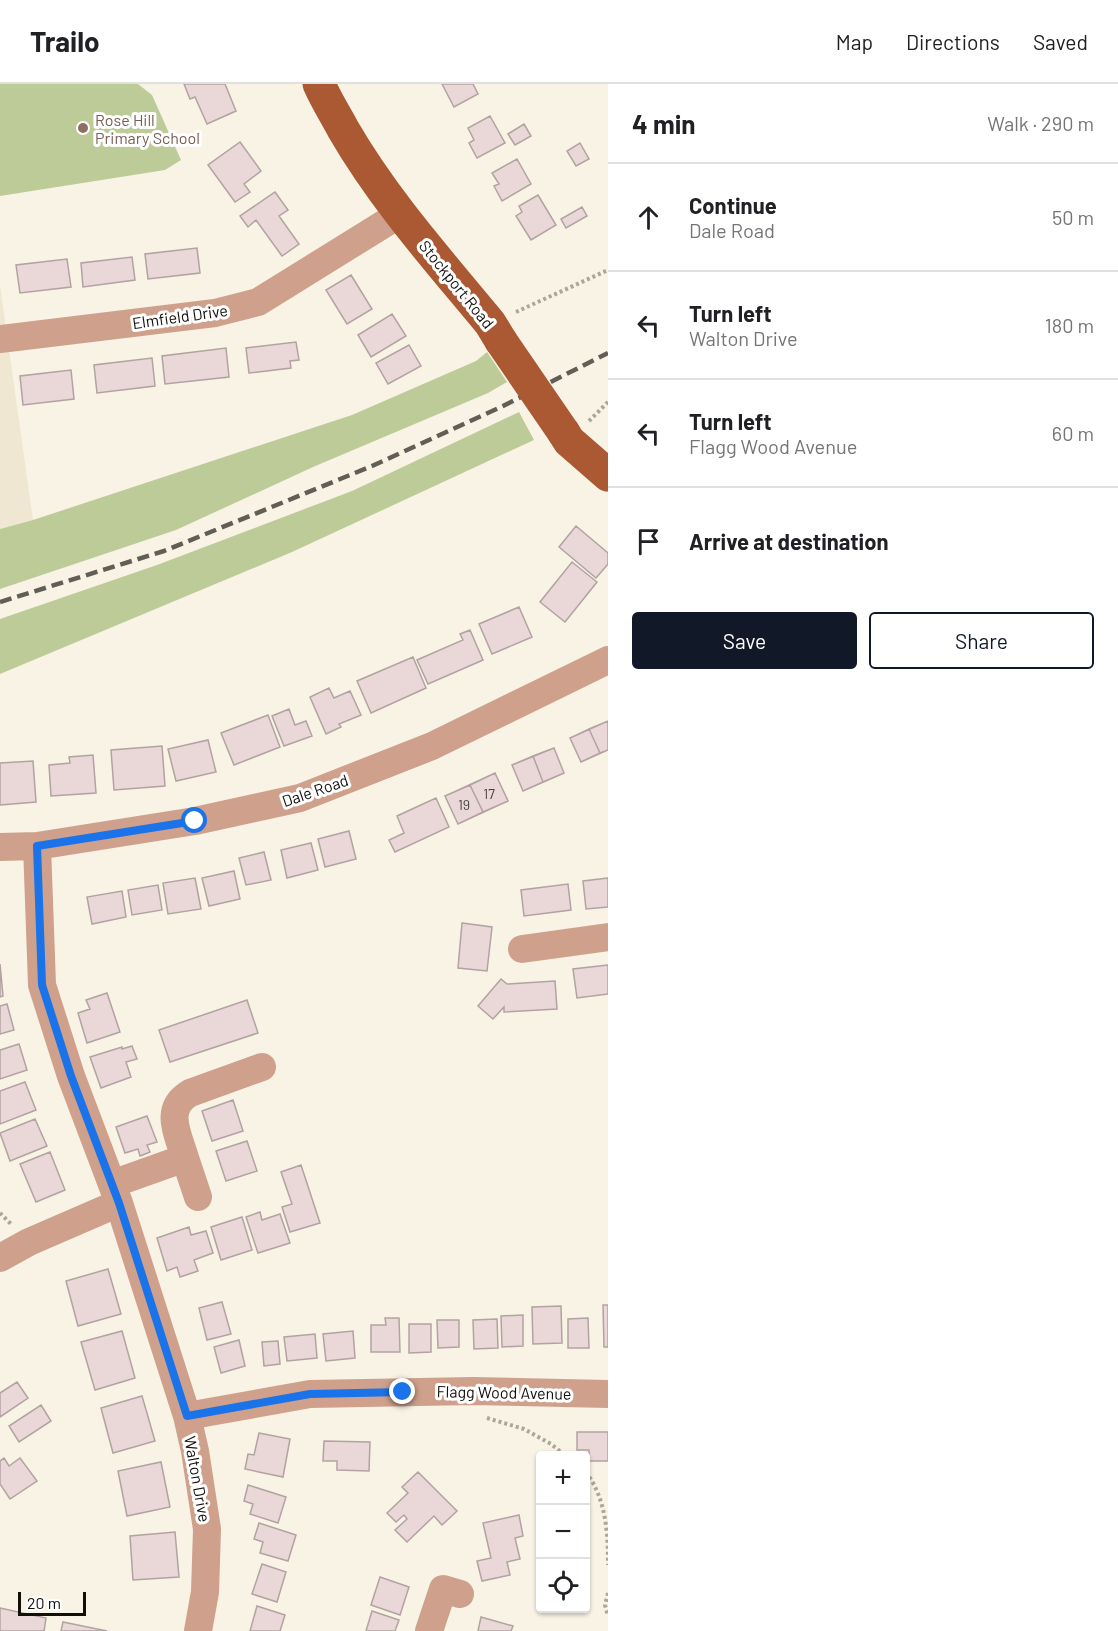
<!DOCTYPE html>
<html lang="en">
<head>
<meta charset="utf-8">
<style>
  :root { --surface:#fff; --page:#f6f6f6; --text:#202124; --muted:#757577; --line:#e0e0e0; --accent:#111827 }
  body { margin:0; font-family:Barlow,sans-serif; background:var(--page); color:var(--text) }
  .controls { position:absolute; right:18px; bottom:18px; display:grid; overflow:hidden; border-radius:6px; box-shadow:0 2px 4px #0004 }
  .controls button { width:54px; height:54px; display:grid; place-items:center; padding:0; border:0; border-bottom:2px solid var(--line); background:var(--surface); color:var(--text); font:30px sans-serif }
  .scale { position:absolute; left:18px; bottom:15px; width:68px; box-sizing:border-box; padding-left:6px; border:3px solid #110f0a; border-top:0; font-size:16px; line-height:21px; white-space:nowrap; color:#110f0a; -webkit-text-stroke:4px #fff; paint-order:stroke }
  .stop { position:absolute; width:18px; height:18px; margin:-14px; border:4px solid #1a73e8; border-radius:50%; background:#fff }
  .stop.end { background:#1a73e8; border-color:#fff; box-shadow:0 2px 6px #0008 }
  .list { margin:0; padding:0; list-style:none }
  h2 { display:flex; justify-content:space-between; align-items:center; height:78px; margin:0; padding:0 24px; font-size:26px }
  h2 small { font-size:20px; font-weight:400; color:var(--muted) }
  .list li { display:grid; grid-template-columns:39px 1fr auto; gap:18px; align-items:center; box-sizing:border-box; height:108px; padding:0 24px; border-top:2px solid var(--line) }
  .list b { display:block; font-size:22px; white-space:nowrap }
  .list p { margin:0; font-size:20px; white-space:nowrap; color:var(--muted) }
  .list em { font-size:20px; font-style:normal; color:var(--muted) }
  .actions { display:flex; gap:12px; padding:18px 24px }
  .actions a { flex:1; padding:14px 0; border:2px solid var(--accent); border-radius:6px; text-align:center; font-size:21px; color:var(--accent) }
  .actions .main { background:var(--accent); color:#fff }
  .icon { flex:none; width:33px; height:33px; fill:none; stroke:currentColor; stroke-width:2; stroke-linecap:round; stroke-linejoin:round }
  .map { position:relative; flex:none; width:608px; height:1547px; overflow:hidden }
  header { display:flex; align-items:center; gap:36px; box-sizing:border-box; height:84px; padding:0 30px; background:var(--surface); border-bottom:2px solid var(--line) }
  header strong { font-size:28px }
  nav { display:flex; gap:33px; margin-inline-start:auto; font-size:21px }
  main { display:flex }
  aside { flex:1; background:var(--surface) }
  .map>svg:first-child { display:block }
  .built { fill:#efe7d2 }
  .green { fill:#bdcb98 }
  .building { fill:#e9d8d7; stroke:#b2a2a1; stroke-width:1.5 }
  .lines { fill:none; stroke-linecap:round; stroke-linejoin:round }
  .path { stroke:#aaa69b; stroke-width:4; stroke-dasharray:3 3; stroke-linecap:butt }
  .minor { stroke:#cfa18c; stroke-width:28 }
  .major { stroke:#aa5932; stroke-width:33 }
  .rail { stroke:#615e56; stroke-width:4.5; stroke-dasharray:12 6; stroke-linecap:butt }
  .major-bridge { stroke:#aa5932; stroke-width:33 }
  .route { stroke:#1a73e8; stroke-width:8 }
  .education-dot { fill:#8d6e63; stroke:#fff; stroke-width:2 }
  .labels { text-anchor:middle; dominant-baseline:central; stroke-width:6; stroke-linejoin:round; paint-order:stroke }
  .number-label { font-size:14px; fill:#47413d }
  .education-label { font-size:16px; fill:#785e54; stroke:#fff; text-anchor:start }
  .street-label { font-size:16px; fill:#110f0a; stroke:#fff }
</style>
</head>
<body>
<header>
<strong>Trailo</strong>
<nav><a>Map</a><a>Directions</a><a>Saved</a></nav>
</header>
<main>
<div class="map">
<svg width="608" height="1547" viewBox="0 0 608 1547">
  <rect width="100%" height="100%" fill="#f8f3e5"/>
  <path class="built" d="M0 201 33 436 0 445Z"/>
  <path class="green" d="M0 0H138L152 11 181 76 165 86 0 112Z
    M487 268 507 298 488 309 313 383 176 446 0 505V445L33 436 352 331 476 277Z
    M519 328 534 356 292 468 0 590V535L157 481 352 407Z"/>
  <path class="building" d="M184 0H225L236 27 207 40 195 13 190 15Z
    M442 0H473L478 10 454 23Z
    M490 32 505 59 477 74 469 59 474 56 468 44Z
    M524 40 531 52 515 61 508 50Z
    M240 58 261 87 244 100 250 108 235 118 208 81Z
    M580 59 589 75 576 82 567 67Z
    M517 75 531 100 502 117 494 102 499 100 492 89Z
    M275 108 288 126 279 132 299 160 282 172 256 136 248 143 240 132Z
    M538 111 556 141 531 156 516 132 522 128 519 122Z
    M582 123 587 132 566 144 561 135Z
    M197 164 200 189 148 195 145 170Z
    M132 173 135 196 83 203 81 179Z
    M67 175 71 203 20 209 16 181Z
    M351 191 372 225 347 240 326 206Z
    M392 230 406 252 371 273 358 251Z
    M296 258 299 276 290 277 291 284 249 289 246 264Z
    M409 261 421 282 388 300 376 279Z
    M226 264 229 293 165 300 162 272Z
    M152 274 155 302 97 309 94 281Z
    M71 286 74 315 23 321 20 292Z
    M576 442 608 469V480L596 494 559 463Z
    M572 478 597 498 565 538 540 518Z
    M519 523 532 553 492 570 479 540Z
    M470 546 483 576 428 600 417 576 463 556 460 550Z
    M413 573 426 604 371 629 357 597Z
    M329 604 334 614 350 607 361 631 339 640 341 643 326 650 310 613Z
    M289 625 295 641 306 637 312 652 284 662 272 632Z
    M268 631 280 663 234 681 221 649Z
    M608 637V666L581 678 570 654Z
    M608 637V666L600 669 589 645Z
    M589 645 600 669 581 678 570 654Z
    M208 656 216 688 176 697 168 665Z
    M162 662 165 702 114 706 111 666Z
    M554 664 564 689 523 707 512 681Z
    M554 664 564 689 543 698 533 672Z
    M93 671 96 709 51 712 49 681 70 679 69 673Z
    M533 672 543 698 523 707 512 681Z
    M33 677 36 718 0 721V679Z
    M495 689 508 717 458 740 445 712Z
    M495 689 508 717 483 728 470 701Z
    M470 701 483 728 458 740 445 712Z
    M436 714 449 743 395 768 389 756 404 749 397 732Z
    M349 747 356 775 325 783 318 755Z
    M311 759 318 786 287 794 281 766Z
    M264 768 271 796 246 801 239 774Z
    M234 787 240 815 209 822 202 794Z
    M195 794 201 825 168 830 163 799Z
    M608 794V823L586 825 583 797Z
    M568 800 571 826 524 832 521 806Z
    M158 801 162 826 132 831 128 806Z
    M122 807 126 833 92 840 87 813Z
    M462 839 492 843 487 887 458 884Z
    M0 880 3 912 0 913Z
    M608 881V910L577 914 573 885Z
    M501 895 507 900 555 897 557 925 504 928V923L493 935 478 922Z
    M107 909 120 948 87 959 78 929 90 925 86 916Z
    M247 916 258 949 170 978 159 946Z
    M7 920 14 946 0 950V922Z
    M19 960 27 986 0 995V966Z
    M132 962 137 975 126 978 131 993 101 1004 90 973 122 963V965Z
    M25 998 36 1026 0 1040V1007Z
    M233 1016 243 1047 212 1057 202 1027Z
    M147 1032 157 1058 147 1061 150 1068 140 1072 138 1065 125 1069 116 1043Z
    M35 1035 47 1062 10 1077 0 1049Z
    M247 1057 257 1087 226 1097 216 1067Z
    M50 1068 65 1106 36 1118 20 1080Z
    M301 1081 320 1139 290 1148 282 1123 292 1120 281 1088Z
    M260 1128 262 1136 280 1130 290 1159 258 1169 246 1133Z
    M242 1133 252 1166 221 1176 211 1143Z
    M189 1143 191 1151 206 1147 213 1169 194 1176 198 1187 180 1193 177 1183 167 1187 157 1154Z
    M108 1185 121 1230 78 1242 66 1197Z
    M222 1218 231 1250 207 1256 199 1224Z
    M603 1221H608V1263H604Z
    M561 1222 562 1259 533 1260 532 1223Z
    M523 1231V1262L502 1263 501 1232Z
    M385 1234H399L400 1268H371V1241H386Z
    M588 1234 589 1264H568V1235Z
    M497 1235 498 1264 474 1265 473 1236Z
    M437 1236H459V1263L438 1264Z
    M409 1240H431V1268L409 1269Z
    M122 1247 135 1294 95 1306 81 1258Z
    M353 1247 355 1274 326 1277 323 1250Z
    M315 1250 317 1274 287 1277 284 1253Z
    M239 1256 245 1282 221 1289 214 1263Z
    M278 1257 280 1280 264 1282 262 1258Z
    M17 1298 28 1314 0 1333V1309Z
    M142 1312 155 1357 113 1369 101 1324Z
    M41 1321 51 1337 19 1358 9 1342Z
    M577 1348H608V1377H589V1366H577Z
    M259 1349 290 1355 283 1393 245 1385 248 1370 254 1371Z
    M324 1357 370 1358 369 1387 337 1386V1377H323Z
    M4 1374 9 1382 20 1374 37 1397 10 1415 0 1400V1377Z
    M161 1378 170 1423 127 1432 118 1387Z
    M418 1388 457 1427 442 1441 434 1432 407 1458 395 1446 407 1435 404 1431 396 1438 387 1429 408 1409 402 1403Z
    M248 1401 286 1413 278 1439 250 1430 253 1420 244 1417Z
    M519 1431 523 1452 515 1454 520 1475 507 1478 510 1491 482 1497 477 1477 491 1474 483 1439Z
    M259 1439 296 1451 288 1477 260 1469 263 1458 254 1455Z
    M175 1448 179 1493 133 1496 130 1452Z
    M262 1480 286 1488 277 1518 252 1510Z
    M380 1493 409 1503 400 1531 371 1521Z
    M257 1522 285 1531 280 1547H250Z
    M0 1524 46 1534 44 1547H0Z
    M372 1527 399 1536 395 1547H366Z
    M481 1533 513 1542 511 1547H478Z
    M63 1538 107 1547H61Z"/>
  <g class="lines">
    <path class="path" d="M516 228 608 186
      M589 337 608 318
      M0 1129 11 1140
      M487 1334 524 1345 551 1360 566 1372
      M586 1388C606 1415 608 1448 608 1481
      M608 1509 605 1521 608 1532"/>
    <path class="minor" d="M0 255 215 229 258 218 400 130
      M37 762 42 901 71 992 119 1119 187 1332 195 1367 207 1445 205 1508 198 1547
      M0 763 37 762 195 737 300 714 432 662 608 576
      M522 865 608 853
      M185 1074 198 1113
      M112 1100 185 1074C178 1050 163 1025 190 1009L262 983
      M0 1174 29 1158 119 1119
      M187 1332 310 1310 473 1307 608 1310
      M429 1547 443 1505 460 1510"/>
    <path class="major" d="M319 0C326 16 335 30 343 45 384 116 438 176 490 239L501 257
      M564 349 569 357 608 391"/>
    <path class="rail" d="M0 518 164 467 372 382 503 322 608 269"/>
    <path class="major-bridge" d="M501 257 564 349"/>
  </g>
  <g class="lines">
    <path class="route" d="M195 737 37 762 42 901 71 992 119 1119 187 1332 310 1310 403 1308"/>
  </g>
  <circle class="education-dot" cx="83" cy="44" r="6"/>
  <g class="labels">
    <g class="number-label">
      <text x="489" y="709">17</text>
      <text x="464" y="720">19</text>
    </g>
    <g class="education-label">
      <text x="95" y="35">Rose Hill<tspan x="95" dy="18">Primary School</tspan></text>
    </g>
    <g class="street-label">
      <text transform="translate(457 200) rotate(51)">Stockport Road</text>
      <text transform="translate(180 232) rotate(-8)">Elmfield Drive</text>
      <text transform="translate(315 706) rotate(-19)">Dale Road</text>
      <text transform="translate(504 1308) rotate(1)">Flagg Wood Avenue</text>
      <text transform="translate(198 1395) rotate(80)">Walton Drive</text>
    </g>
  </g>
</svg>
<div class="controls">
<button>+</button>
<button>−</button>
<button><svg class="icon" aria-label="locate" viewBox="0 0 24 24"><circle cx="12" cy="12" r="6"/><path d="M12 2v4M12 18v4M2 12h4M18 12h4"/></svg></button>
</div>
<div class="scale">20 m</div>
<div class="stop" style="left:195px;top:737px"></div>
<div class="stop end" style="left:403px;top:1308px"></div>
</div>
<aside>
<h2>4 min<small>Walk · 290 m</small></h2>
<ul class="list">
<li><svg class="icon" aria-label="ahead" viewBox="0 0 24 24"><path d="M12 20V5M6 11l6-6 6 6"/></svg><div><b>Continue</b><p>Dale Road</p></div><em>50 m</em></li>
<li><svg class="icon" aria-label="left" viewBox="0 0 24 24"><path d="M17 20v-9H6M10 6l-5 5 5 5"/></svg><div><b>Turn left</b><p>Walton Drive</p></div><em>180 m</em></li>
<li><svg class="icon" aria-label="left" viewBox="0 0 24 24"><path d="M17 20v-9H6M10 6l-5 5 5 5"/></svg><div><b>Turn left</b><p>Flagg Wood Avenue</p></div><em>60 m</em></li>
<li><svg class="icon" aria-label="arrive" viewBox="0 0 24 24"><path d="M6 21V4h12l-3 4 3 4H6"/></svg><div><b>Arrive at destination</b></div></li>
</ul>
<div class="actions"><a class="main">Save</a><a>Share</a></div>
</aside>
</main>
</body>
</html>
